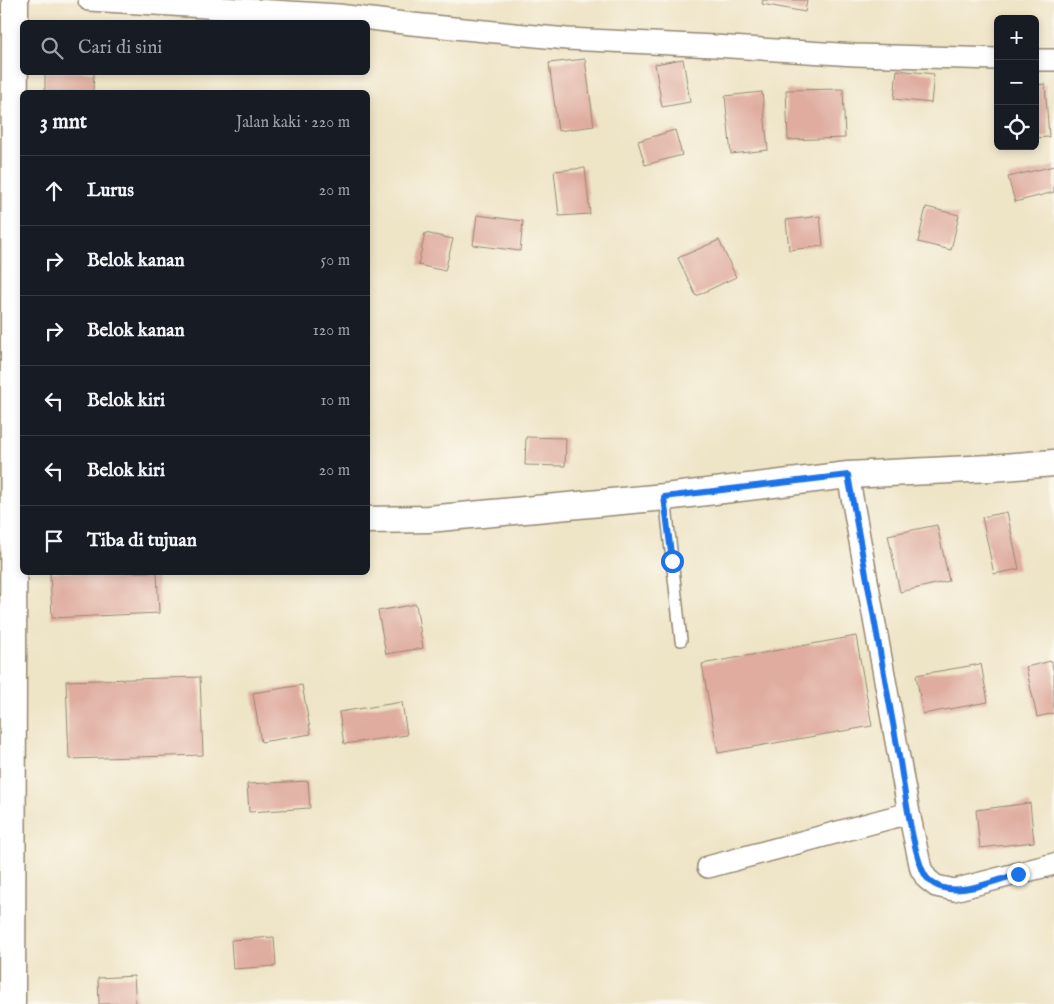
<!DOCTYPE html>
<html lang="id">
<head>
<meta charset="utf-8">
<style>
  :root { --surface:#171b24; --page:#20242c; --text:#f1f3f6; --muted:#9ea1a6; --line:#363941 }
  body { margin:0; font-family:"IM FELL English",serif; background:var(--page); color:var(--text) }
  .controls { position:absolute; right:15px; top:15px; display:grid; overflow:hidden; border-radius:8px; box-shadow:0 2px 8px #0003 }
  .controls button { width:45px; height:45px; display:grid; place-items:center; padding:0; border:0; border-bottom:1px solid var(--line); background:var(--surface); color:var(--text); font:25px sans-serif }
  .stop { position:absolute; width:15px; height:15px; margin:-11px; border:4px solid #1a73e8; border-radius:50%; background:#fff }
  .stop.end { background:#1a73e8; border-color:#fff; box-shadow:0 1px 5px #0008 }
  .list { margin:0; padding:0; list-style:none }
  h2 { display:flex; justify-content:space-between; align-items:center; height:65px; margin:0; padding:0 20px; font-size:21px }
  h2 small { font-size:16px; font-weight:400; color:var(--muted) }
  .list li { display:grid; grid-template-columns:32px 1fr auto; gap:15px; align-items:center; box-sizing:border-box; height:70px; padding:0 20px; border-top:1px solid var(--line) }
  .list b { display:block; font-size:19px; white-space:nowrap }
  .list em { font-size:16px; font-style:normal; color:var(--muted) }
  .icon { flex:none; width:28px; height:28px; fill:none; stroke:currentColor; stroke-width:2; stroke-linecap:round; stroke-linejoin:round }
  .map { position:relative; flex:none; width:1054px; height:1004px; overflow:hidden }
  .search { position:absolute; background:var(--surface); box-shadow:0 2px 8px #0003; left:20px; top:20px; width:350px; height:55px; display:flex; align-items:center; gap:12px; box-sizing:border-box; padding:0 18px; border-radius:8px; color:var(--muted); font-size:19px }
  .panel { position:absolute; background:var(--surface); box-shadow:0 2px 8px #0003; left:20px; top:90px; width:350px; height:485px; border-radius:8px }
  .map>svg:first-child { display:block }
  .building { fill:#dfac9f }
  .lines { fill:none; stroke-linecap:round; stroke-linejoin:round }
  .service-casing { stroke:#948772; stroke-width:14 }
  .minor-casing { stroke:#948772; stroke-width:24 }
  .tertiary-casing { stroke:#948772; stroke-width:29 }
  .service { stroke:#fff; stroke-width:11 }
  .minor { stroke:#fff; stroke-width:21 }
  .tertiary { stroke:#fff; stroke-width:26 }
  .route { stroke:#1a73e8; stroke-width:6 }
</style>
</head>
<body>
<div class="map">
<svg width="1054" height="1004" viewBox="0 0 1054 1004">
  <rect width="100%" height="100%" fill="#fbf7ec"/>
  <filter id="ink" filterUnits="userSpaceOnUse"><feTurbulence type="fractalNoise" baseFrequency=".02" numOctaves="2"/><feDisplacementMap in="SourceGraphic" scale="10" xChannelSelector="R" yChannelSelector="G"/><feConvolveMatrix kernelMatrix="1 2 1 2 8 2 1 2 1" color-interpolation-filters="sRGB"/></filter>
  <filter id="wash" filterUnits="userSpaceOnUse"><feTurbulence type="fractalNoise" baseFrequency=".0096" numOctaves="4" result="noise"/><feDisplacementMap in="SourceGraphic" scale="20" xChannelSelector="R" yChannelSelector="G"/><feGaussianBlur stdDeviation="1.12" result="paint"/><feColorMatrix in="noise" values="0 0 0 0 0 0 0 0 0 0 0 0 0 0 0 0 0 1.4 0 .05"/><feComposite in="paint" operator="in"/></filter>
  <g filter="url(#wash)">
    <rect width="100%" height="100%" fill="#eee4c6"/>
    <g id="blocks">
      <path class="building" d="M763 0H807L805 12 762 4Z
        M585 59 594 126 558 131 549 63Z
        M683 59 690 102 662 107 655 64Z
        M897 70 934 74 931 103 894 99Z
        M45 72H94L93 92H45Z
        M1045 84 1049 137 1035 138V85Z
        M843 89 845 138 788 140 786 90Z
        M762 92 768 150 731 154 725 96Z
        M675 130 682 155 645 165 638 141Z
        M1054 166V192L1015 202 1008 177Z
        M585 168 590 214 559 216 554 171Z
        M926 207 959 215 951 250 918 242Z
        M477 215 523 221 520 251 473 245Z
        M820 216 823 246 789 250 786 220Z
        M425 233 453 239 445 271 418 265Z
        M719 240 736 277 696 296 678 258Z
        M526 437 566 438 565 466 525 465Z
        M1007 512 1019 569 994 574 982 517Z
        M937 525 949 581 900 592 888 535Z
        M50 572H157L159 613 52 618Z
        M416 604 423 648 386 654 378 611Z
        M856 636 872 726 718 753 702 664Z
        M1051 661 1054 673V713L1037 717 1026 667Z
        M981 664 988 702 923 714 916 675Z
        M200 677 203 755 69 759 66 681Z
        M302 685 311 734 261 742 253 693Z
        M402 702 407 735 344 744 339 712Z
        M308 781 310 808 249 812 247 784Z
        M1030 803 1034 842 980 848 976 810Z
        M274 937 276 966 233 969 231 940Z
        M134 976 136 1004H99L98 978Z"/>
    </g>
  </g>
  <g filter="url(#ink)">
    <use href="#blocks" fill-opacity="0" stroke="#948772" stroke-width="1"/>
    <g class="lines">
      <defs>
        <path id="service" d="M665 497 681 640"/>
        <path id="minor" d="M89 0 338 15 412 24 567 39 714 46 855 55 998 59
          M1035 60H1054
          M848 475 909 813 921 869 927 879 936 886 954 890 1054 864
          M708 867 909 813"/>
        <path id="tertiary" d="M368 520 428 519 665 497 848 475 991 468 1054 463
          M12 1004 15 0"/>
      </defs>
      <use href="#service" class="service-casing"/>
      <use href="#minor" class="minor-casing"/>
      <use href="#tertiary" class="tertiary-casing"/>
      <use href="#service" class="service"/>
      <use href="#minor" class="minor"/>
      <use href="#tertiary" class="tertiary"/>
    </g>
  </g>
  <g class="lines" filter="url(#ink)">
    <path class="route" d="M672 561 664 497 848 475C865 571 882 667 900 762 904 786 914 865 928 879 949 902 993 881 1018 874"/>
  </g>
</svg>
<div class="controls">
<button>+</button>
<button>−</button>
<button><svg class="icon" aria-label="locate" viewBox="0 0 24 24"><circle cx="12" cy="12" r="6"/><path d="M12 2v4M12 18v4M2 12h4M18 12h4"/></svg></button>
</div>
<div class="stop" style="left:672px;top:561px"></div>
<div class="stop end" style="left:1018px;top:874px"></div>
<div class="search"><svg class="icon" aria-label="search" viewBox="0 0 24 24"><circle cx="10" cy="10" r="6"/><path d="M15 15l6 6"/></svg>Cari di sini</div>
<section class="panel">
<h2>3 mnt<small>Jalan kaki · 220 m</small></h2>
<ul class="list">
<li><svg class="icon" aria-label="ahead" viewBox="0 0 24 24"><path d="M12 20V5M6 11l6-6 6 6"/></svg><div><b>Lurus</b></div><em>20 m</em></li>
<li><svg class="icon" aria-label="right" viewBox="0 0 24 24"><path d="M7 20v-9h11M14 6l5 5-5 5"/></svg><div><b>Belok kanan</b></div><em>50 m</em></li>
<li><svg class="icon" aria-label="right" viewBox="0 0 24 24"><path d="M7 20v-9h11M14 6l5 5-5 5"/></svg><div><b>Belok kanan</b></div><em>120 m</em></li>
<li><svg class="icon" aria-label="left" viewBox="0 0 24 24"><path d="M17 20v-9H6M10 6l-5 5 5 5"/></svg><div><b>Belok kiri</b></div><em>10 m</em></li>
<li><svg class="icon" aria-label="left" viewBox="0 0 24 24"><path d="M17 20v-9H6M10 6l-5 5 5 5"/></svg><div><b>Belok kiri</b></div><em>20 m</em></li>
<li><svg class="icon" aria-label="arrive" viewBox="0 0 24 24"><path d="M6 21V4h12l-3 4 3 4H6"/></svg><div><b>Tiba di tujuan</b></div></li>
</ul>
</section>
</div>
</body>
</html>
